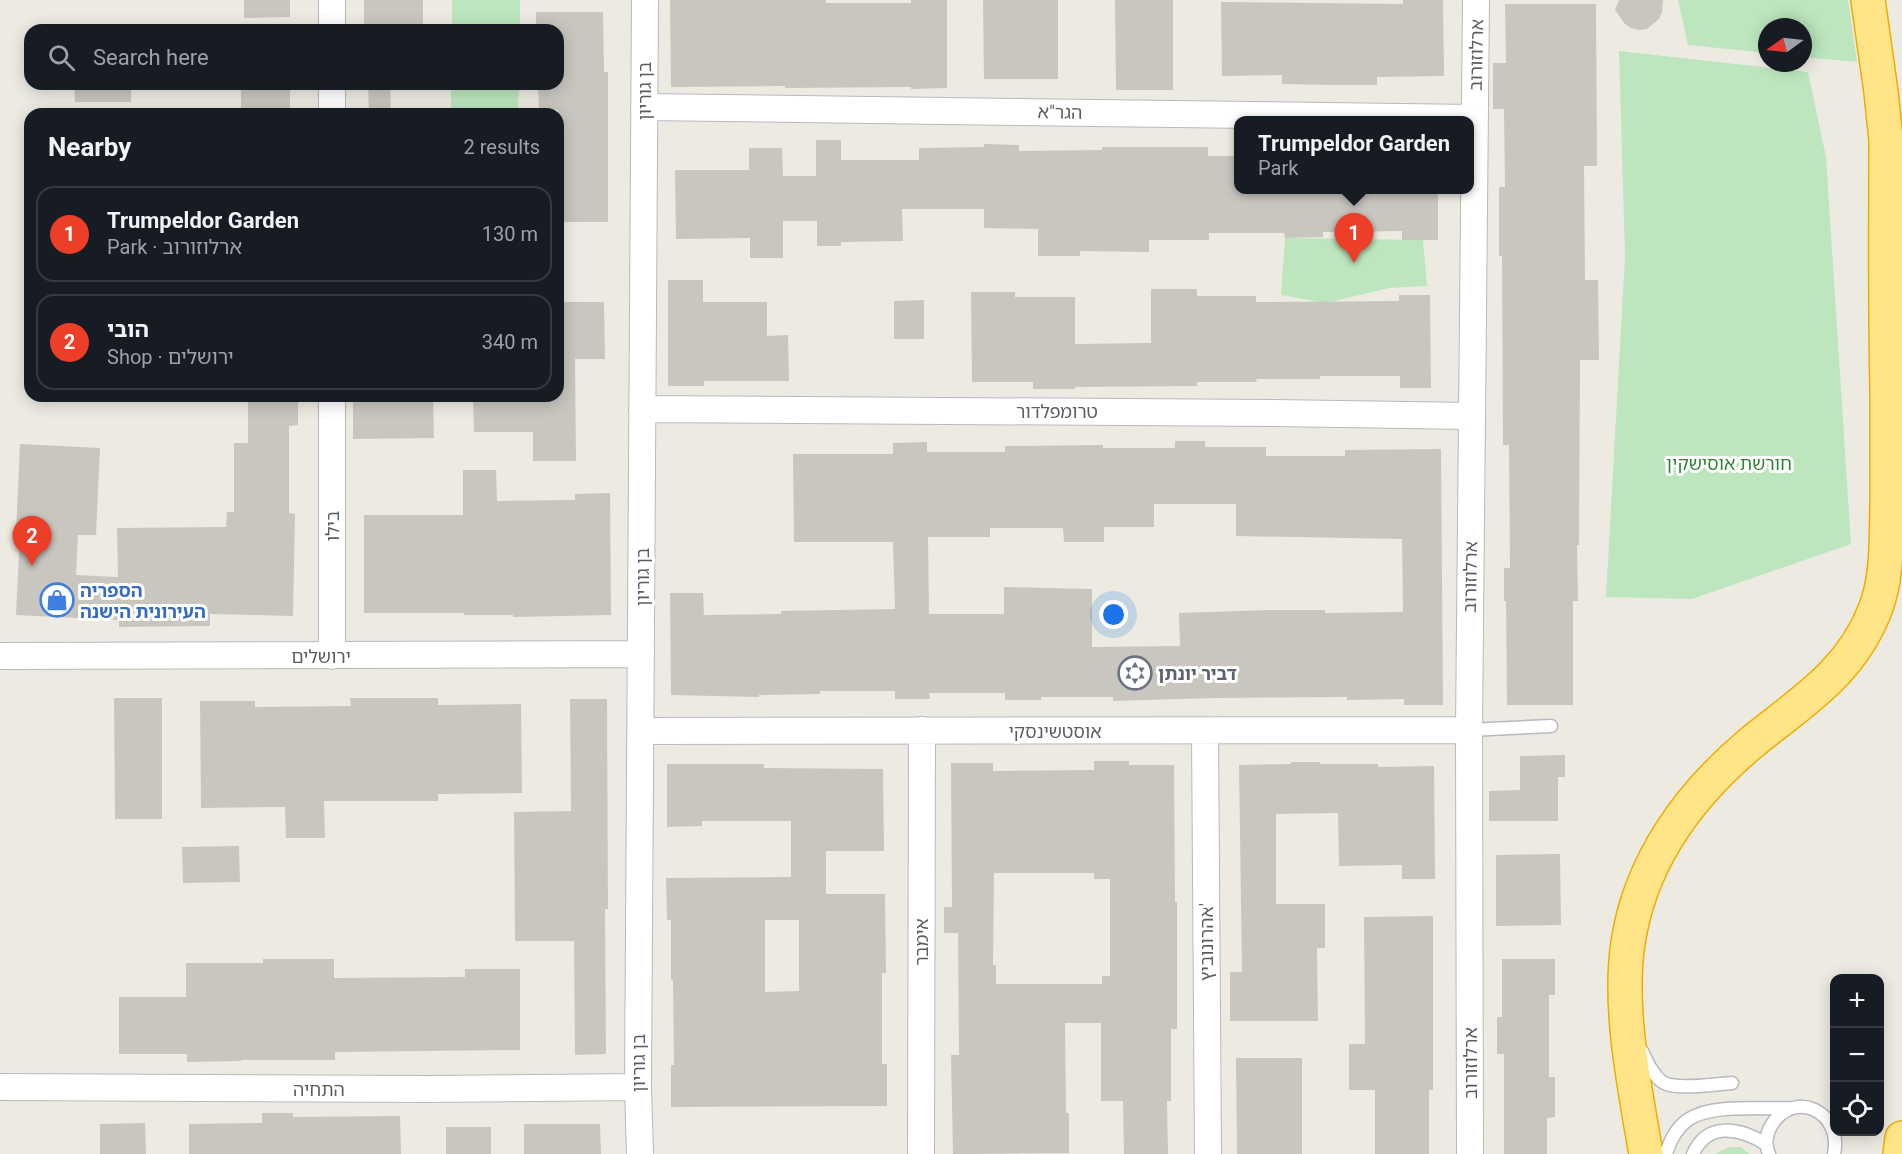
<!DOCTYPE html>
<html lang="en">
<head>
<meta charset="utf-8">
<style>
  :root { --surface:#171b24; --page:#242831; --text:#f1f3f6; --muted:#9ea1a6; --line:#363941; --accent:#ed3e28 }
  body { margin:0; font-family:Roboto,"Noto Sans Hebrew",sans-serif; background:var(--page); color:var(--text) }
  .controls { position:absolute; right:18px; bottom:18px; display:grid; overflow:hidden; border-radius:12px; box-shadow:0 3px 15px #0003 }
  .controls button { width:54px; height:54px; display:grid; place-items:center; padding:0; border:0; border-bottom:2px solid var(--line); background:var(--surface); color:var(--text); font:30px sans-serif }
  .compass { position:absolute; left:1758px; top:18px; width:54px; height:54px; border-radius:50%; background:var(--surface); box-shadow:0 3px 15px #0003; rotate:255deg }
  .you { position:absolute; left:1114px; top:615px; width:21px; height:21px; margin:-15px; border:4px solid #fff; border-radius:50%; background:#1a73e8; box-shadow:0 0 0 9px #1a73e833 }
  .badge { display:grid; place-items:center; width:39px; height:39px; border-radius:50%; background:var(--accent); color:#fff; font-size:20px; font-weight:700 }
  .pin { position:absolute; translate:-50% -50px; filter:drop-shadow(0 2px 3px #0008) }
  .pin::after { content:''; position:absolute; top:32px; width:21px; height:18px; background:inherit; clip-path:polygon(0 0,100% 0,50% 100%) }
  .popup { position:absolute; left:1234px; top:116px; width:240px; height:78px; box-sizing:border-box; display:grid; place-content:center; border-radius:12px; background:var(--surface); filter:drop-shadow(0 2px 4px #0005); font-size:20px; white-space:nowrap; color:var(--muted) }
  .popup b { font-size:22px; color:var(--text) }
  .popup::after { content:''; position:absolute; left:50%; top:100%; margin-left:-12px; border:12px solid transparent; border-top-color:var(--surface) }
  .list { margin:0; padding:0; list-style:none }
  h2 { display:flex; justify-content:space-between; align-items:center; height:78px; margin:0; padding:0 24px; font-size:26px }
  h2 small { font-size:20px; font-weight:400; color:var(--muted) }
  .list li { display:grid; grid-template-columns:39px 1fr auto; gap:18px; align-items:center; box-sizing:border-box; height:96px; margin:0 12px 12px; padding:0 12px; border:2px solid var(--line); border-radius:18px }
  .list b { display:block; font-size:22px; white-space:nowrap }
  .list p { margin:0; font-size:20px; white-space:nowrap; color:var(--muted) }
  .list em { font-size:20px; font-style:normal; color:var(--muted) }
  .icon { flex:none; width:33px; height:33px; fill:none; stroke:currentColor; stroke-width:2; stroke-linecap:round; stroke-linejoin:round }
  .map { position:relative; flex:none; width:1902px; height:1154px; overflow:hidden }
  .search { position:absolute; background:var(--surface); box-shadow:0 3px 15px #0003; left:24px; top:24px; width:540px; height:66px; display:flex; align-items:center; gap:15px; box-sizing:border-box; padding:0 21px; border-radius:18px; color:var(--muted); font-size:22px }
  .panel { position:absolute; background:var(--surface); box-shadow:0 3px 15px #0003; left:24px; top:108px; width:540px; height:294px; border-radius:18px }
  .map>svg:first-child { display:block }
  .green { fill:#bde6be }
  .building { fill:#c8c6bf; fill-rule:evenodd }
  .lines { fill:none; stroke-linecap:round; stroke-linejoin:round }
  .lane-casing { stroke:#b7b9be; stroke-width:15 }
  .street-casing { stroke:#b7b9be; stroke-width:28 }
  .highway-casing { stroke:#efac00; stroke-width:36 }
  .lane { stroke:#fff; stroke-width:12 }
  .street { stroke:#fff; stroke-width:26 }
  .highway { stroke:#ffe587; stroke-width:33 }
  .labels { text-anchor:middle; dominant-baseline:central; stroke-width:6; stroke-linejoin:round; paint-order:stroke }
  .street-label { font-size:18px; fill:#5a5e63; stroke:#fff }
  .park-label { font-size:18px; fill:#318238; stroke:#fff }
  .shop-label { font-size:18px; font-weight:bold; fill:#366cbe; stroke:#fff; text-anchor:start }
  .worship-label { font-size:18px; font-weight:bold; fill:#5b616d; stroke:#fff; text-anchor:start }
</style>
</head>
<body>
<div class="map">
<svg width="1902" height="1154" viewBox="0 0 1902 1154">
  <rect width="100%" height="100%" fill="#edebe1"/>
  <path class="green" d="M452 0H520V30H452Z
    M1678 0H1848L1857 62 1803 57V27H1767V53L1688 45Z
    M1619 51 1808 72 1826 157 1851 544 1692 599 1606 597 1625 256Z
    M451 84H519L518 114H451Z
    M1285 238 1423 240 1427 286 1389 288 1326 303 1281 295Z
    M1730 1147H1741L1749 1154H1714Z"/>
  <path class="building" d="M244 0H290V17L244 18Z
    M364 0H423V26H364Z
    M670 0H826V3H911V0H947V88L911 89V87L785 88V86L671 87Z
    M983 0H1058V79H984Z
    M1115 0H1173V90H1116Z
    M1403 0H1443L1444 76 1377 77V85H1334L1282 84V75L1222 76 1221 2 1403 4Z
    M1619 0H1663L1662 12 1659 19 1647 29 1639 30 1631 28 1625 24 1615 10Z
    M1505 4H1596L1597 166H1584L1585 280H1598L1599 360H1580L1579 545H1577L1578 601H1573V705H1507L1506 601H1504V568H1510L1509 445H1503L1502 256H1499V187H1505L1504 109H1493V63H1506Z
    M536 12H603L604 72H608V222H558V110H539L538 84H558V30H536Z
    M74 84H131V102H75Z
    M241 84H290V114H241Z
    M368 84H390L391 114H369Z
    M816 140H841V160H919V148L984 147V144L1019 145V151L1102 150V147H1208V156H1239V189H1438V240H1402V231L1323 232V237L1285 238 1284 233H1209V240H1149V252L1080 251V256H1038V229L984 228V209H902L903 241 841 242V246H817V221H783V258H750V238L676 239 675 170H749V148H782L783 176H816Z
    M668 280H703V302H767V336L788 335 789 381H704V386H668Z
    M1151 289H1197V296H1256V302L1399 301V295H1430L1431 388H1400V376H1320V379H1256L1257 382H1197V386L1075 387V389H1033V382H972L971 292H1015V297H1075V344L1151 343Z
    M924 300V339H894V301Z
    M558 302H604L605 359H575L576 461H533V432H474L473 396H558Z
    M248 396H298V425L289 426V513L295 514 293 616 210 614V626L119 627V620L16 615 20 532H16L20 444 100 448 96 535H78L76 575 118 577 117 528 226 527 227 512H234V443H248Z
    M353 396H433L434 438 353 439Z
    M1175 441H1205V447H1266V456H1345V450L1441 449 1443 705H1404V699L1347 700V697L1214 698 1113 701V697H1041V700H1005V693H929L930 699H895V691H820V694L759 695V697L671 695 670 593H703L704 615 781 614V611L895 609 893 542H794L793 454H893V443L927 442V452H1005V446L1103 445V448H1175ZM1154 504H1236V536L1402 539 1403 612 1325 613V610H1268L1179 613 1180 646 1092 647V589L1004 587V614H929L928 537H990V528H1063L1064 542H1104V527H1154Z
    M463 470H496L497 501 575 500V494L610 493 611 615 513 617V615H464V613H364V515H463Z
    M114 698H162V819H115Z
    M350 698H438V705L521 704 522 793 438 794V801H324L325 838H286L285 807 201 808 200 701H255V707L351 706Z
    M570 699H607L608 909H605L606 1054 575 1055 574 941H515L514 812 571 811Z
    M1565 755V777H1558V821H1489V791L1520 790V756Z
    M1094 761H1129V765H1174L1175 902H1177V1029H1171V1101H1167L1168 1154H1124L1123 1101H1101V1023H1065L1066 1113H1069V1153L953 1154 951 1055H959L958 933H944V907H952L951 763H993V771L1094 770ZM994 873H1094V879H1110V976H1102V984H996V965H993Z
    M1291 762H1320V764H1378V767L1434 766 1435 879H1402V865L1339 866 1338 813 1276 814V904H1325V948H1317L1318 1021H1230V972H1242L1239 765 1291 764Z
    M667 764H764V768L883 769 884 851H826V894H885L886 973H882V1064H887V1106L671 1107V1065H674L673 980H671V920H667L666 878 791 877V821H702V826L667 827ZM765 920H799V991L765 992Z
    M239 846 240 882 183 883 182 847Z
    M1560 854 1561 925 1496 926V855Z
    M1433 916V1090H1429V1154H1375V1090H1349V1044H1365L1364 917Z
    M263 959H334V978L465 977V969H520V1050L335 1052V1060H241V1061L187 1062V1054H119V997H186V963H263Z
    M1502 959H1555V995H1549V1077H1555V1117L1547 1118V1154H1504V1054H1497V1017H1502Z
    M1236 1058H1302V1154H1237Z
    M262 1113H293V1117L400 1116 401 1154H189V1124L262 1123Z
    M145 1123 146 1154H100V1124Z
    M524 1124H600L601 1154H524Z
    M446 1127H491V1154H446Z"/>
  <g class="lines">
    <defs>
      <path id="lane" d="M1469 730 1551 726
        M1642 1051C1647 1062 1653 1076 1664 1083 1679 1090 1715 1084 1732 1083
        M1666 1154C1670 1140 1677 1127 1689 1119 1714 1103 1764 1110 1793 1108
        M1693 1154C1708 1120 1741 1129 1766 1144
        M1769 1154C1765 1145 1766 1135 1771 1126 1793 1088 1843 1111 1834 1154"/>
      <path id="street" d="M332 30V0
        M644 107 1475 118
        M332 114V84
        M332 396V656
        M642 409 1273 413 1472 416
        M0 656 641 654
        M641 731 1469 730
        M1205 731 1208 1154
        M0 1087 427 1089 638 1087
        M640 1154 638 1087 645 0
        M921 1154 922 730
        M1470 1154 1469 730 1476 0"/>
      <path id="highway" d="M1868 0 1881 92 1888 159
        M1646 1154C1635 1089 1618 1008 1628 943 1640 862 1689 795 1751 743 1801 702 1850 674 1875 610 1888 577 1886 540 1887 505 1887 466 1887 427 1887 388 1885 304 1886 220 1886 136
        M1900 1154 1902 1138"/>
    </defs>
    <use href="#lane" class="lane-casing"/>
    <use href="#street" class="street-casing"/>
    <use href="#highway" class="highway-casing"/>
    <use href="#lane" class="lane"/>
    <use href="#street" class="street"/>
    <use href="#highway" class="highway"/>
  </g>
  <defs>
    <symbol id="shop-ring" viewBox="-11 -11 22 22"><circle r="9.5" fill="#fff" stroke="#3f7fe0" stroke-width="1.5"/><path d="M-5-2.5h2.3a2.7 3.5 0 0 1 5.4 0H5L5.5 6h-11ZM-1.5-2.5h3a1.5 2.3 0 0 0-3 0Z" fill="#3f7fe0"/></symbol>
    <symbol id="synagogue-ring" viewBox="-11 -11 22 22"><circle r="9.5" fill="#fff" stroke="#6b7280" stroke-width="1.5"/><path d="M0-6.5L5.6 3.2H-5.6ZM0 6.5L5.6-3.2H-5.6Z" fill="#6b7280"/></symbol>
  </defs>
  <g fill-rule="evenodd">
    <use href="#shop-ring" x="38" y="581" width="38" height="38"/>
    <use href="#synagogue-ring" x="1116" y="654" width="38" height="38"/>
  </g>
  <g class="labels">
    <g class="street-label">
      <text transform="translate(1476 55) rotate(-89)">ארלוזורוב</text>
      <text transform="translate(644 91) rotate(-90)">בן גוריון</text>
      <text transform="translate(1060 112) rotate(1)">הגר"א</text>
      <text x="1057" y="411">טרומפלדור</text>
      <text transform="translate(332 526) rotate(-90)">בילו</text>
      <text transform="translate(642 577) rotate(-90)">בן גוריון</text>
      <text transform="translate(1470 577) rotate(-89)">ארלוזורוב</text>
      <text x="321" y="656">ירושלים</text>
      <text x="1055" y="731">אוסטשינסקי</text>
      <text transform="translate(921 942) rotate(-90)">אימבר</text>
      <text transform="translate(1206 942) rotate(-90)">אהרונוביץ'</text>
      <text transform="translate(638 1063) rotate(-90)">בן גוריון</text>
      <text transform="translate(1470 1063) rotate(-90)">ארלוזורוב</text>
      <text x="319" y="1089">התחיה</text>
    </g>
    <g class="park-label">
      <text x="1729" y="463">חורשת אוסישקין</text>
    </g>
    <g class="shop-label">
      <text x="80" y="590">הספריה<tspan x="80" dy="21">העירונית הישנה</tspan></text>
    </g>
    <g class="worship-label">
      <text x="1158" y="673">דביר יונתן</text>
    </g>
  </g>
</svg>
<div class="controls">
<button>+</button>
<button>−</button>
<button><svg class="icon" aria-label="locate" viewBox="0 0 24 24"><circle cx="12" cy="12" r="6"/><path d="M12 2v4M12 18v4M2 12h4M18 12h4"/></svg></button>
</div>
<svg class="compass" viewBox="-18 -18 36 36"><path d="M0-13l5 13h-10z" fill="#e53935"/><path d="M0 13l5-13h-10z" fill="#9ea1a6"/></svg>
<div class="you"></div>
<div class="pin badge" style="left:1354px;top:263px">1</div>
<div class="popup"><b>Trumpeldor Garden</b>Park</div>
<div class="pin badge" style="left:32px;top:566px">2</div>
<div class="search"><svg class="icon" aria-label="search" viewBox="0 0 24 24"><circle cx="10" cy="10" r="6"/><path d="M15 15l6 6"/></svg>Search here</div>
<section class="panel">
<h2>Nearby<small>2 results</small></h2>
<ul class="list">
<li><span class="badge">1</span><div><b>Trumpeldor Garden</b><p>Park · ארלוזורוב</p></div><em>130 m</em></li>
<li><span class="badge">2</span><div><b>הובי</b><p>Shop · ירושלים</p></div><em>340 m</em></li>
</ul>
</section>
</div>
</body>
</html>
